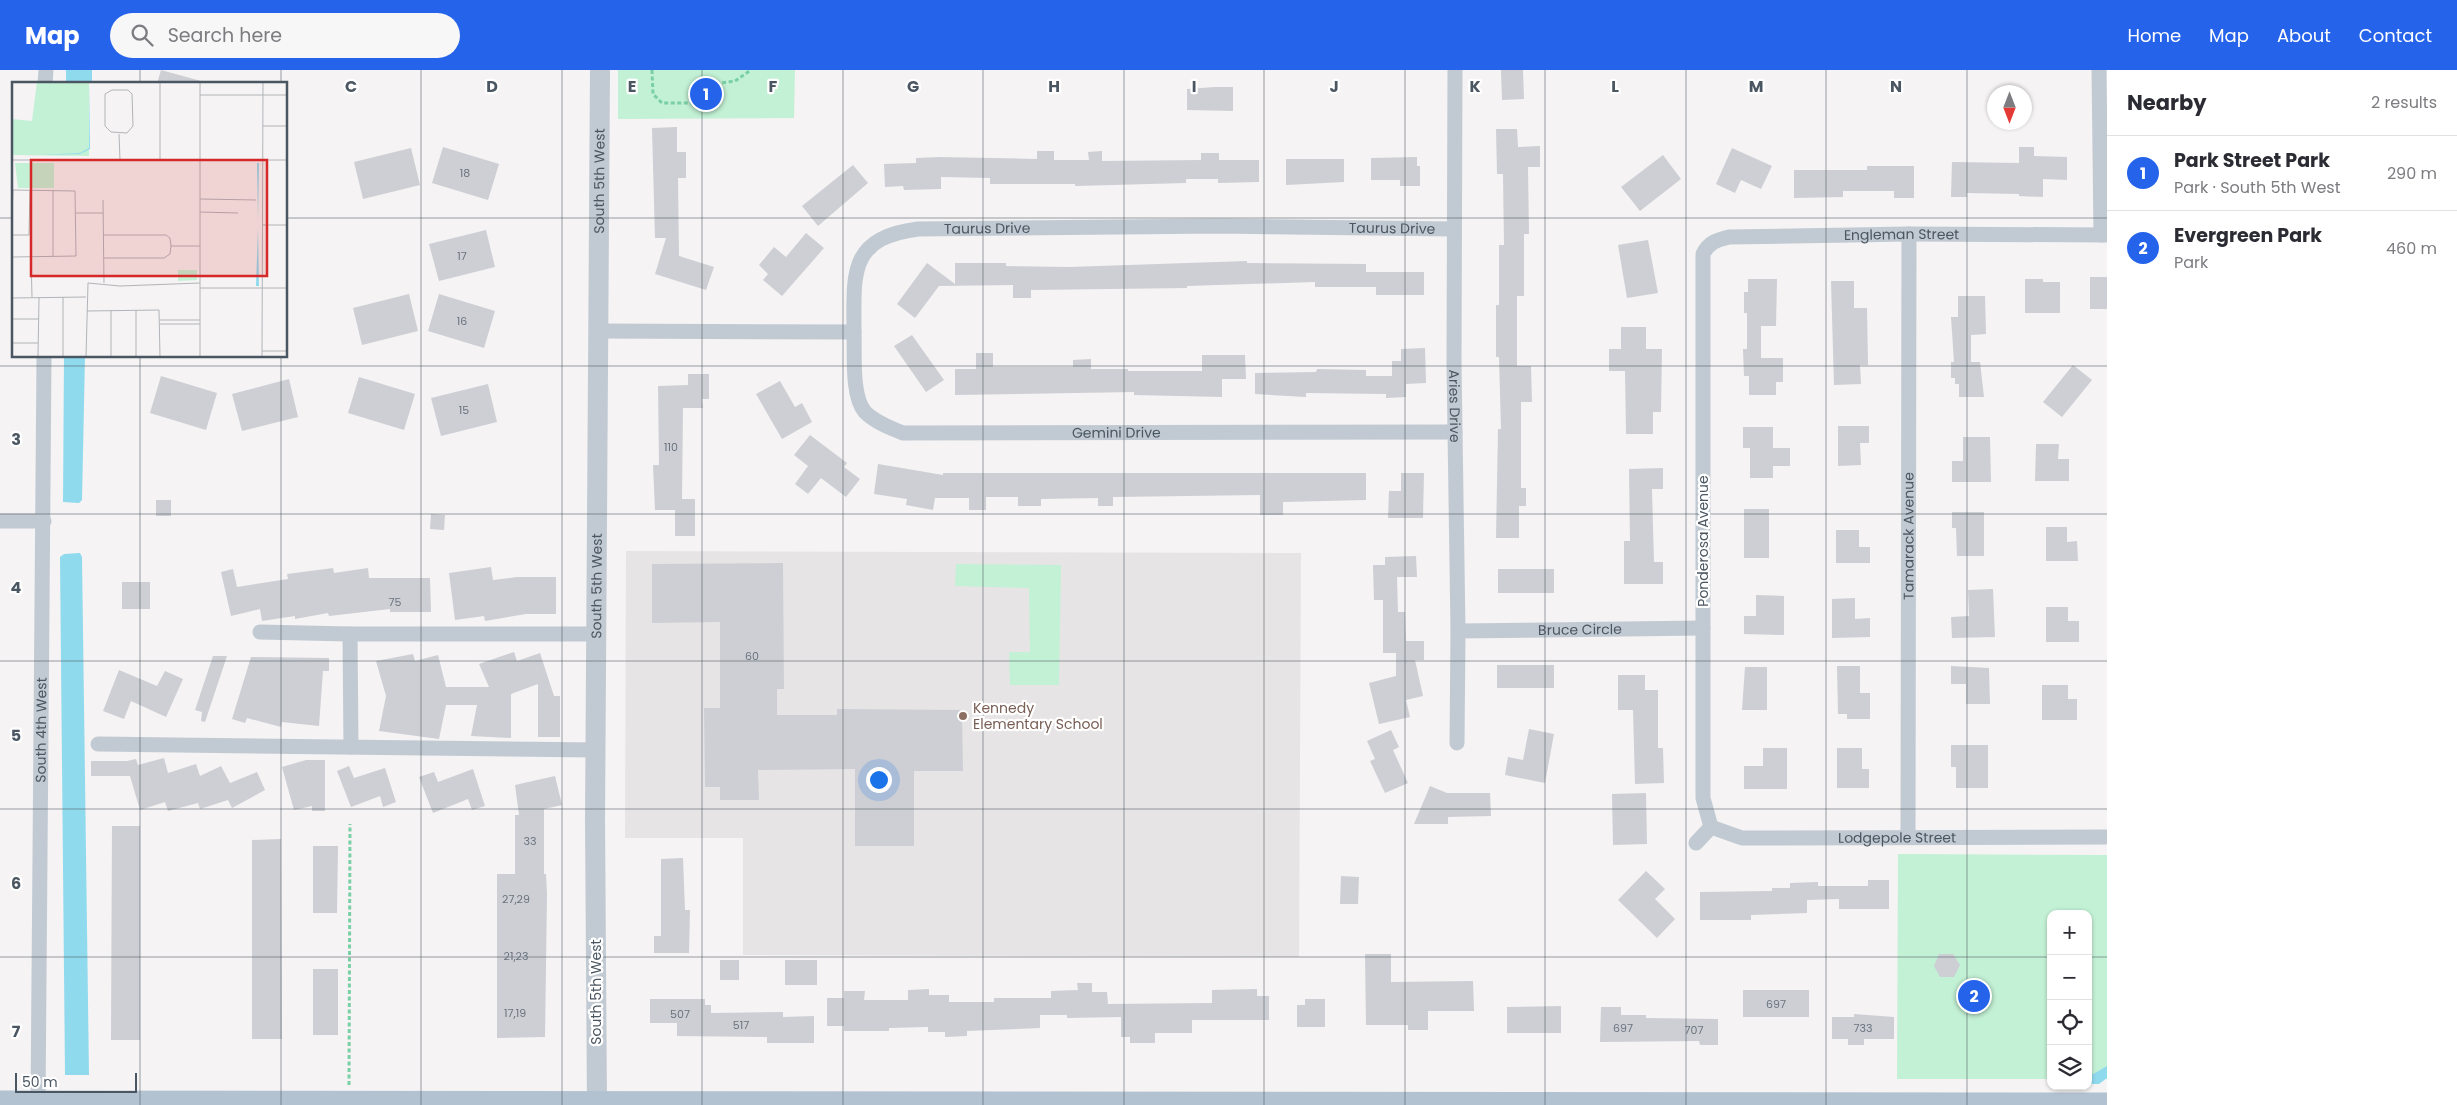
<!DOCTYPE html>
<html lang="en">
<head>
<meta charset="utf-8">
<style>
  :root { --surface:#fff; --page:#f7f7f7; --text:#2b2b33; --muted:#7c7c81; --line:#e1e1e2; --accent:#2563eb }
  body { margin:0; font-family:Poppins,sans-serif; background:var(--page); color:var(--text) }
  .controls { position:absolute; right:15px; bottom:15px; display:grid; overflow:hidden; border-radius:10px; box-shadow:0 1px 4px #0004 }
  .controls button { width:45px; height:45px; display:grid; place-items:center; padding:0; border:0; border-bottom:1px solid var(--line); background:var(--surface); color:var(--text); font:25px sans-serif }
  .compass { position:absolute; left:1987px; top:15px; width:45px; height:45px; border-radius:50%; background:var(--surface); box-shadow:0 1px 4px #0004; rotate:180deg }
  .scale { position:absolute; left:15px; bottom:12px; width:122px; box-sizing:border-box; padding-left:5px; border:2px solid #4a5661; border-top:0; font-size:14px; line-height:18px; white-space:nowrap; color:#4a5661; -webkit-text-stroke:4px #fff; paint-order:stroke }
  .you { position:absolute; left:878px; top:709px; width:18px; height:18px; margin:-12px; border:4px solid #fff; border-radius:50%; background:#1a73e8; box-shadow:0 0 0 8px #1a73e833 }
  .badge { display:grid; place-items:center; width:32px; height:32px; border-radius:50%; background:var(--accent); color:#fff; font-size:16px; font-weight:700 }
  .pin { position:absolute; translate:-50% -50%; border:2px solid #fff; box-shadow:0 1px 5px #0006 }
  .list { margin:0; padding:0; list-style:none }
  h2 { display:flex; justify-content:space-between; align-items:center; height:65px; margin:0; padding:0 20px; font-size:21px }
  h2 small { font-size:16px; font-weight:400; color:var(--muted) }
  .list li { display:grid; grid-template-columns:32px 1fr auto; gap:15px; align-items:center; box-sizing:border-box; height:75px; padding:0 20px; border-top:1px solid var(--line) }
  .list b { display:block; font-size:19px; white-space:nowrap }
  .list p { margin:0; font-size:16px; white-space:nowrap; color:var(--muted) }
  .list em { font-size:16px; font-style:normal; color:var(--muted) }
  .icon { flex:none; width:28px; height:28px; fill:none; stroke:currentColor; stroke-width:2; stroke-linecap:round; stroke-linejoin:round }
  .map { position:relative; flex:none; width:2107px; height:1035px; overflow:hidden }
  header { display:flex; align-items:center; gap:30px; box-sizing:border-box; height:70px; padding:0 25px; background:var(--accent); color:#fff }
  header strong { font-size:24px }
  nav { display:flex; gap:28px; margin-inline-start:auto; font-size:18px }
  .search { width:350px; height:45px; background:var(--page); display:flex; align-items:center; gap:12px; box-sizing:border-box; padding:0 18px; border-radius:28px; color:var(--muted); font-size:19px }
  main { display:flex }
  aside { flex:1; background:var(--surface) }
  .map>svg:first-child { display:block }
  .education { fill:#e6e4e5 }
  .green { fill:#c3f1d5 }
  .water { fill:#90daee }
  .building { fill:#cdcfd5 }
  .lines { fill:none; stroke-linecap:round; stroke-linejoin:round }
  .path { stroke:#7ad0a6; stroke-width:3; stroke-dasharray:4 2.5; stroke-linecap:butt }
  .minor { stroke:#c1cad2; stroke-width:15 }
  .tertiary { stroke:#c1cad2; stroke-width:20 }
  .primary { stroke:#b3c2d1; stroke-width:25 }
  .grid { fill:none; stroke:#4a5661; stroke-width:1; stroke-opacity:0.55 }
  .education-dot { fill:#8d6e63; stroke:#fff; stroke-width:2 }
  .labels { text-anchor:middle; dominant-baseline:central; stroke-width:4.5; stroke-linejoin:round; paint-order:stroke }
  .number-label { font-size:11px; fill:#6b747e }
  .street-label { font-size:14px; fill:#4a5661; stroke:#fff }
  .education-label { font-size:14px; fill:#785e54; stroke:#fff; text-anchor:start }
  .inset-road { fill:none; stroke:#b1b4b9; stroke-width:1 }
  .view { fill:#d62828; fill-opacity:0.15; stroke:#d62828; stroke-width:2.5 }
  .inset-edge { fill:none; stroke:#4a5661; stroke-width:2.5 }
  .grid-label { font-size:16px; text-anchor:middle; font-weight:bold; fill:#4a5661; stroke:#fff; stroke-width:4.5; stroke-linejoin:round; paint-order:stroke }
</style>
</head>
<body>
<header>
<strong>Map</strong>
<div class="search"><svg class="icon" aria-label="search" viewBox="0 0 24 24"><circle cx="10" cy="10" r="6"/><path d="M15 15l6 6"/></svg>Search here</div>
<nav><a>Home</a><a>Map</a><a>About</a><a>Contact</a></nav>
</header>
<main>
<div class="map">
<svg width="2107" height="1035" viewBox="0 0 2107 1035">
  <rect width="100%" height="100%" fill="#f5f3f3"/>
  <path class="education" d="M626 481 1301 483 1299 887 743 885V768H625Z"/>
  <path class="green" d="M618 0H795L794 48 618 49Z
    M956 494 1061 495 1059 615H1010L1009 582H1030L1029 518 955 516Z
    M1898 784 2107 785V1009H2088V844H2051V1009H1897Z"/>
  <path class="water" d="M66 0H92V14H66Z
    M64 286H85L82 430 79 433 63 432Z
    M80 483 82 487 89 1005H65L60 487 64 484Z
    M2107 996V1008L2099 1014H2088V1007Z"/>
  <path class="building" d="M161 0 201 11V14H157Z
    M1501 0H1523L1524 29 1502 30Z
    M1215 17H1233V41L1187 40V19Z
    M677 57V82H686V108H678L679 186 714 197 706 220 655 204 666 168H655L652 58Z
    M1496 59H1517L1518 77 1540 76V97H1528L1529 164H1524V226H1517V296H1531L1532 332H1521V418H1526V436H1519V468H1496L1498 359H1501L1499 287H1496V235H1499V175H1504L1503 104H1497Z
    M443 77 499 94 488 130 432 113Z
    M2019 77H2034V86L2067 87V110L2043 109V127L2019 126V124L1967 123V127H1951L1952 92 2019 93Z
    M411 78 420 115 363 129 354 92Z
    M1732 78 1772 96 1761 119 1741 110 1735 123 1716 114Z
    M1037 81H1054V90H1089L1088 82 1102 81V91L1201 90V83H1219V90H1259V112L1218 113V109H1186V113L1075 116V114H990V108L941 107V119L904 120 903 116 885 117 884 94 916 93V88L940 87 1037 89Z
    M1663 85 1681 109 1640 141 1621 117Z
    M1417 87V96H1420V116H1400V110H1371V88Z
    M1286 89H1344V112L1286 115Z
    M853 95 868 113 818 156 802 136Z
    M1867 96H1914V128H1894V121H1843V127L1794 128V100H1867Z
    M486 160 495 197 439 211 429 174Z
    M806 163 824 178 782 226 763 210 768 204 759 195 774 177 786 187Z
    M1648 170 1658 223 1627 228 1618 175Z
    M1247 191V193L1366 194V202H1424V225H1376V217H1315V212L1187 216V218L1031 220V228H1013V215L939 216 915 248 897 234 927 193 955 214V193H1006V196L1069 197Z
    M2090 207H2107V239H2090Z
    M1748 209H1777L1776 256H1761V288H1783V312H1776V325H1749V306H1744L1743 279H1747V243H1744V222H1748Z
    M2025 209H2043V212H2060V243H2025Z
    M1831 211H1854V238H1867L1868 295H1860L1861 314 1834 315Z
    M409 224 418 261 362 275 353 238Z
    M439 224 495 241 484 278 428 261Z
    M1958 226H1985L1986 264 1971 265V292H1980L1984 327H1959V314H1955V308H1951V292H1954L1951 247H1958Z
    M1621 257H1646V279H1662L1661 342H1653V364H1626L1625 301H1609V279H1621Z
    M912 265 944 310 926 322 894 276Z
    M1425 278 1426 313 1406 314V327L1386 328V324L1306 323V327L1255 324V303L1316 302 1317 299 1366 300V306H1392V291H1401V279Z
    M976 283H993V297H1073V290L1091 289V299H1128V301H1202V285H1245L1246 309H1222V327L1134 325V322L955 325V299H976Z
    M2073 295 2092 310 2062 347 2043 332Z
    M688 304H709V329H702L703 338H683L682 429H695V466H675V440H655L653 395H659L658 316 688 315Z
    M161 306 217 323 206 360 150 343Z
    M359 307 415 324 404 360 348 343Z
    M289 309 298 347 242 361 232 324Z
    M780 311 795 337 802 333 812 352 782 369 756 324Z
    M488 314 497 352 441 366 431 328Z
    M1838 356H1869V373H1860L1861 395 1838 396Z
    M1743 357H1773V378H1790V396H1773V408H1750V378H1743Z
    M810 365 847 393 844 397 860 409 846 427 821 408 808 424 795 414 808 396 794 385Z
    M1963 367H1990L1991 412H1952V391H1963Z
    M2036 374H2059L2058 389H2069V411H2035Z
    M878 394 943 405V403H1366V430L1283 432V445H1260V425L1113 427V436H1098V428L1041 429V436H1018V427H986V440H969V428H935L933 440 906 435 907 429 874 424Z
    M1663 398V419H1652L1654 492H1663V514H1624V471H1630L1629 399Z
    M1401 403H1424L1423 448H1388L1389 421H1401Z
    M156 430H171V446H156Z
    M1744 439H1769V488H1744Z
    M1952 442H1984V486H1957L1956 458H1952Z
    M431 444 445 445 444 460 430 459Z
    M2046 457H2067V472L2077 471 2078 491H2046Z
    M1836 460H1859V477H1870V493H1836Z
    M1416 486 1417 507H1397L1398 542H1405L1406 571H1424V590H1415L1423 626 1406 630 1410 647 1379 654 1369 613 1396 606V583H1383V530H1374L1373 495H1385V487Z
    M783 493 784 619H777V645H837V639L962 640 963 701H914V776H855V699L758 700 759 730H720V717H705L704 638H720V552L652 553V494Z
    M491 497 493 510 517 507H556V544H526L485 551 484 546 455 550 449 503Z
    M333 498 334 503 368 498 369 508H430L431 542H390V539L329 546 328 543 295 549V546L262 551 260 539 231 546 221 502 233 499 237 517 288 509 287 504Z
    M1498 499H1554V523H1498Z
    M122 512H150V539H122Z
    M1993 519 1995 567 1952 568 1951 547 1969 546 1968 520Z
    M1756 525 1784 526V565L1744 564V546H1756Z
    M1855 528V549L1870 548V567L1832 568V529Z
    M2046 537H2068V551H2079V572H2046Z
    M514 582 517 591 540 583 554 626H560V667H538V614L511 624V668L471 666 477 635H446L439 669 379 661 386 626 376 591 413 584 415 591 438 585 446 617H489L479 594Z
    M213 586H227L205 652 201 651 202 642 195 640Z
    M251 587 329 588V601H323L319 656 282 652 281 657 247 648 245 653 232 649Z
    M1497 595H1554V618H1497Z
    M1837 596H1860V623H1870V649H1847V644H1838Z
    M1951 596 1989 598 1990 634H1966V614H1951Z
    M1745 597H1767V640H1742Z
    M119 600 157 616 165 601 183 609 166 647 131 631 124 649 103 641Z
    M1618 605H1645V620H1658V678H1663L1664 713 1635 714 1633 640H1618Z
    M2042 615H2068V629H2077V650H2042Z
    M1529 659 1554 664 1545 713 1505 705 1508 687 1523 690Z
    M1391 660 1399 677 1393 680 1408 713 1385 723 1370 691 1375 689 1367 671Z
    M1951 675H1988V718H1956V697H1951Z
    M1763 678H1787V719H1744V696H1763Z
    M1837 678H1862V699H1869V718H1837Z
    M164 688 168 703 196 694 200 706 221 696 230 713 257 702 265 720 232 738 228 730 200 739 198 733 168 741 165 732 140 740 130 706H91V691H127L136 689 138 695Z
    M306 690H325V741H312V736L294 740 282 697Z
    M349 696 354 708 385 698 396 732 383 737 380 726 351 737 337 701Z
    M473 699 485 736 472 740 468 729 433 743 419 707 434 702 438 712Z
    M555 706 562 735 544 739V804H546L547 824 545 967 497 968V804H515V745H519L515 715Z
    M1430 716 1447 723H1490L1491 746 1448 747V754H1414Z
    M1646 723 1647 774 1613 775 1612 724Z
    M112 756H140V970H111Z
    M281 769 282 969H252V770Z
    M313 776H338L337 843H313Z
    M683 788 685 840H690L689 883H654V866H661V789Z
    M1646 801 1665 819 1655 829 1675 849 1657 868 1618 830Z
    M1341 806 1359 807 1358 834H1340Z
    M1868 810H1889V839H1839V829L1807 830V843L1751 845V850H1700V822L1772 821V818H1790V813L1818 812V816H1868Z
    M1365 884H1391V912L1473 911 1474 941H1428V960H1408V955H1366Z
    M1939 884H1953L1960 895 1954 907H1940L1934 896Z
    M720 890H739V910H720Z
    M785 890H817V915H785Z
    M313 899H338V965H313Z
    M1077 913H1092V922H1107L1108 934 1212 933V920L1257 919V926H1269V950H1192V963H1155V973H1130V967H1121V947L1067 948V945H1040V958L967 961V966L945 967V962H928V957L889 958V961H844V956H827V928H844V921H865L864 930H908V920L929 919V925H949V932H994V928H1051V921L1078 920Z
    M1743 920H1809V947H1743Z
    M650 929H705V935H711V943L783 942V947L814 946V973H767V967L677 966V953H650Z
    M1305 929H1325V957H1297V935H1305Z
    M1561 936V963H1507V937Z
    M1601 937H1621V945H1646V948L1718 949V975H1700L1699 971 1600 972Z
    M1854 944 1894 947V969H1864V975H1848V969H1832V947H1854Z"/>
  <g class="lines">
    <path class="path" d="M652 0 653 24 662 33H696L721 13 735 11 751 0
      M349 1015 350 754"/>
    <g class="minor">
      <path id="s1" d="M1455 0 1454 294 1458 561 1457 673"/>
      <path d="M2099 0 2101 165"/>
      <path d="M45 14 46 0"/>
      <path id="s2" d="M599 261 854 262C854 204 848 168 918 159L1219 156 1454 159"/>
      <path id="s3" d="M854 262C855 283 851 326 865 342 875 352 890 358 903 363L1455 362"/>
      <path d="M0 451H44"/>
      <path id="s4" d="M1458 561 1703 558"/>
      <path d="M260 562 350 564H596"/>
      <path d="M350 564 351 677"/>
      <path d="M98 674 597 680"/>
      <path id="s5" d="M1711 757 1703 728V184C1709 172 1717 170 1729 167L1909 164 2107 165"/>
      <path id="s6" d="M1711 757 1742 768H1774L2107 767"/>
      <path id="s7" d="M1908 767 1909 164"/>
      <path d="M1696 773 1711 757"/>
      <path id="s8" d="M38 1035 44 286"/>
    </g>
    <path class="tertiary" id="s9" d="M597 1035 595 750 600 0"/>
    <path class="primary" d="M0 1033 2107 1035"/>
  </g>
  <path class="grid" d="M140 0V14M281 0V14M421 0V1035M562 0V1035M702 0V1035M843 0V1035M983 0V1035M1124 0V1035M1264 0V1035M1405 0V1035M1545 0V1035M1686 0V1035M1826 0V1035M1967 0V1035M0 148H14M286 148H2107M140 286V1035M281 286V1035M0 296H2107M0 444H2107M0 591H2107M0 739H2107M0 887H2051M2088 887H2107"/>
  <circle class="education-dot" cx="963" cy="646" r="5"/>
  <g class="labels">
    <g class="number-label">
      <text x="465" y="103">18</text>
      <text x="462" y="186">17</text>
      <text x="462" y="251">16</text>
      <text x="464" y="340">15</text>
      <text x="671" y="377">110</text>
      <text x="395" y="532">75</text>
      <text x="752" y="586">60</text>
      <text x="530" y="771">33</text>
      <text x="516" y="829">27,29</text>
      <text x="516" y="886">21,23</text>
      <text x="1776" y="934">697</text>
      <text x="515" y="943">17,19</text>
      <text x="680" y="944">507</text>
      <text x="741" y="955">517</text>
      <text x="1623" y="958">697</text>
      <text x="1863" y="958">733</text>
      <text x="1694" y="960">707</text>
    </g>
    <g class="street-label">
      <text stroke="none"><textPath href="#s9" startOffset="924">South 5th West</textPath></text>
      <text stroke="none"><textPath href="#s2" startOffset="465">Taurus Drive</textPath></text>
      <text stroke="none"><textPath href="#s2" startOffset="870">Taurus Drive</textPath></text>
      <text stroke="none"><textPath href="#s5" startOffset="779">Engleman Street</textPath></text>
      <text stroke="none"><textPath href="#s1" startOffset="336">Aries Drive</textPath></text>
      <text stroke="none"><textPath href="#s3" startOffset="339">Gemini Drive</textPath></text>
      <text stroke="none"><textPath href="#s7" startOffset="301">Tamarack Avenue</textPath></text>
      <text transform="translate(1703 471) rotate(-90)">Ponderosa Avenue</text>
      <text stroke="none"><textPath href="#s9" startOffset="519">South 5th West</textPath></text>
      <text stroke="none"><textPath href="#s4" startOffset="122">Bruce Circle</textPath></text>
      <text stroke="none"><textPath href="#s8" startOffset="375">South 4th West</textPath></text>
      <text stroke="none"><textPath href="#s6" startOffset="188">Lodgepole Street</textPath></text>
      <text transform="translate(596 922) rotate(-90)">South 5th West</text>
    </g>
    <g class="education-label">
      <text x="973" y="638">Kennedy<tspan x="973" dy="16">Elementary School</tspan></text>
    </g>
  </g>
  <g transform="translate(12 12)">
    <rect width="275" height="275" fill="#f5f3f3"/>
    <path d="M25 0H77V74L0 73V37L20 39ZM3 81H42V106H6ZM166 188H185V198L166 199Z" fill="#c3f1d5"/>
    <path d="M78 0V67L68 72 27 73 68 71 77 66ZM245 81H247L246 139ZM246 145 247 204H244Z" fill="#90daee"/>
    <path class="inset-road" d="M100 8H116L120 12 121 44 115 51 99 50 93 44V12ZM188 13H275M251 44H275M107 52 108 78M0 78H275M148 78V0M188 117 244 118M91 118 92 201M188 130 226 131M64 131H91M0 134 1 108 63 109M250 143H275M0 153H17L18 108M92 153H154L158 156 159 164M0 175 64 174 63 109M19 175 20 215M41 175V108M92 176H152L158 172 159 164H188M188 206H275M51 215V275M0 216 74 215M99 228V275M124 228V275M75 229 147 228 148 275M0 237H27M148 238H188M148 242H188M0 261H26M250 269H275M26 275 27 215M74 275 76 201 108 204 188 201M188 275V0M250 275 251 0"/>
    <path class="view" d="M19 78H255V194H19Z"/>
    <rect width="275" height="275" class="inset-edge"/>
  </g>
  <g class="grid-label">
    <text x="351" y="22">C</text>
    <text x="492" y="22">D</text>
    <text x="632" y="22">E</text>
    <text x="773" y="22">F</text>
    <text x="913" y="22">G</text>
    <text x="1054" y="22">H</text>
    <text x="1194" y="22">I</text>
    <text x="1334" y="22">J</text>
    <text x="1475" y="22">K</text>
    <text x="1615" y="22">L</text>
    <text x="1756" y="22">M</text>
    <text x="1896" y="22">N</text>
    <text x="16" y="375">3</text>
    <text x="16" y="523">4</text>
    <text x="16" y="671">5</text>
    <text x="16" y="819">6</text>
    <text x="16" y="967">7</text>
  </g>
</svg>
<div class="controls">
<button>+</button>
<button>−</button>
<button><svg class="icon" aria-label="locate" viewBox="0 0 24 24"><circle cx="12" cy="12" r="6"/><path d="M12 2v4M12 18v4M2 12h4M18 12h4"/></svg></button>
<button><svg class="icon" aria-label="layers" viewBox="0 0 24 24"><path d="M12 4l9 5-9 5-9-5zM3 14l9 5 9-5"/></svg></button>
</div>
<svg class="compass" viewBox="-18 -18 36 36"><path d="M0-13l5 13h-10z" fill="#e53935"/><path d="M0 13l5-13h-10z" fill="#7c7c81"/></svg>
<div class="scale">50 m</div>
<div class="you"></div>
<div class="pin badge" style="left:706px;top:24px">1</div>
<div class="pin badge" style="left:1974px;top:926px">2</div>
</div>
<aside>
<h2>Nearby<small>2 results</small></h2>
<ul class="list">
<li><span class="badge">1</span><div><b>Park Street Park</b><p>Park · South 5th West</p></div><em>290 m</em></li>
<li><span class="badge">2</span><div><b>Evergreen Park</b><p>Park</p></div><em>460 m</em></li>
</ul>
</aside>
</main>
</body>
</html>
